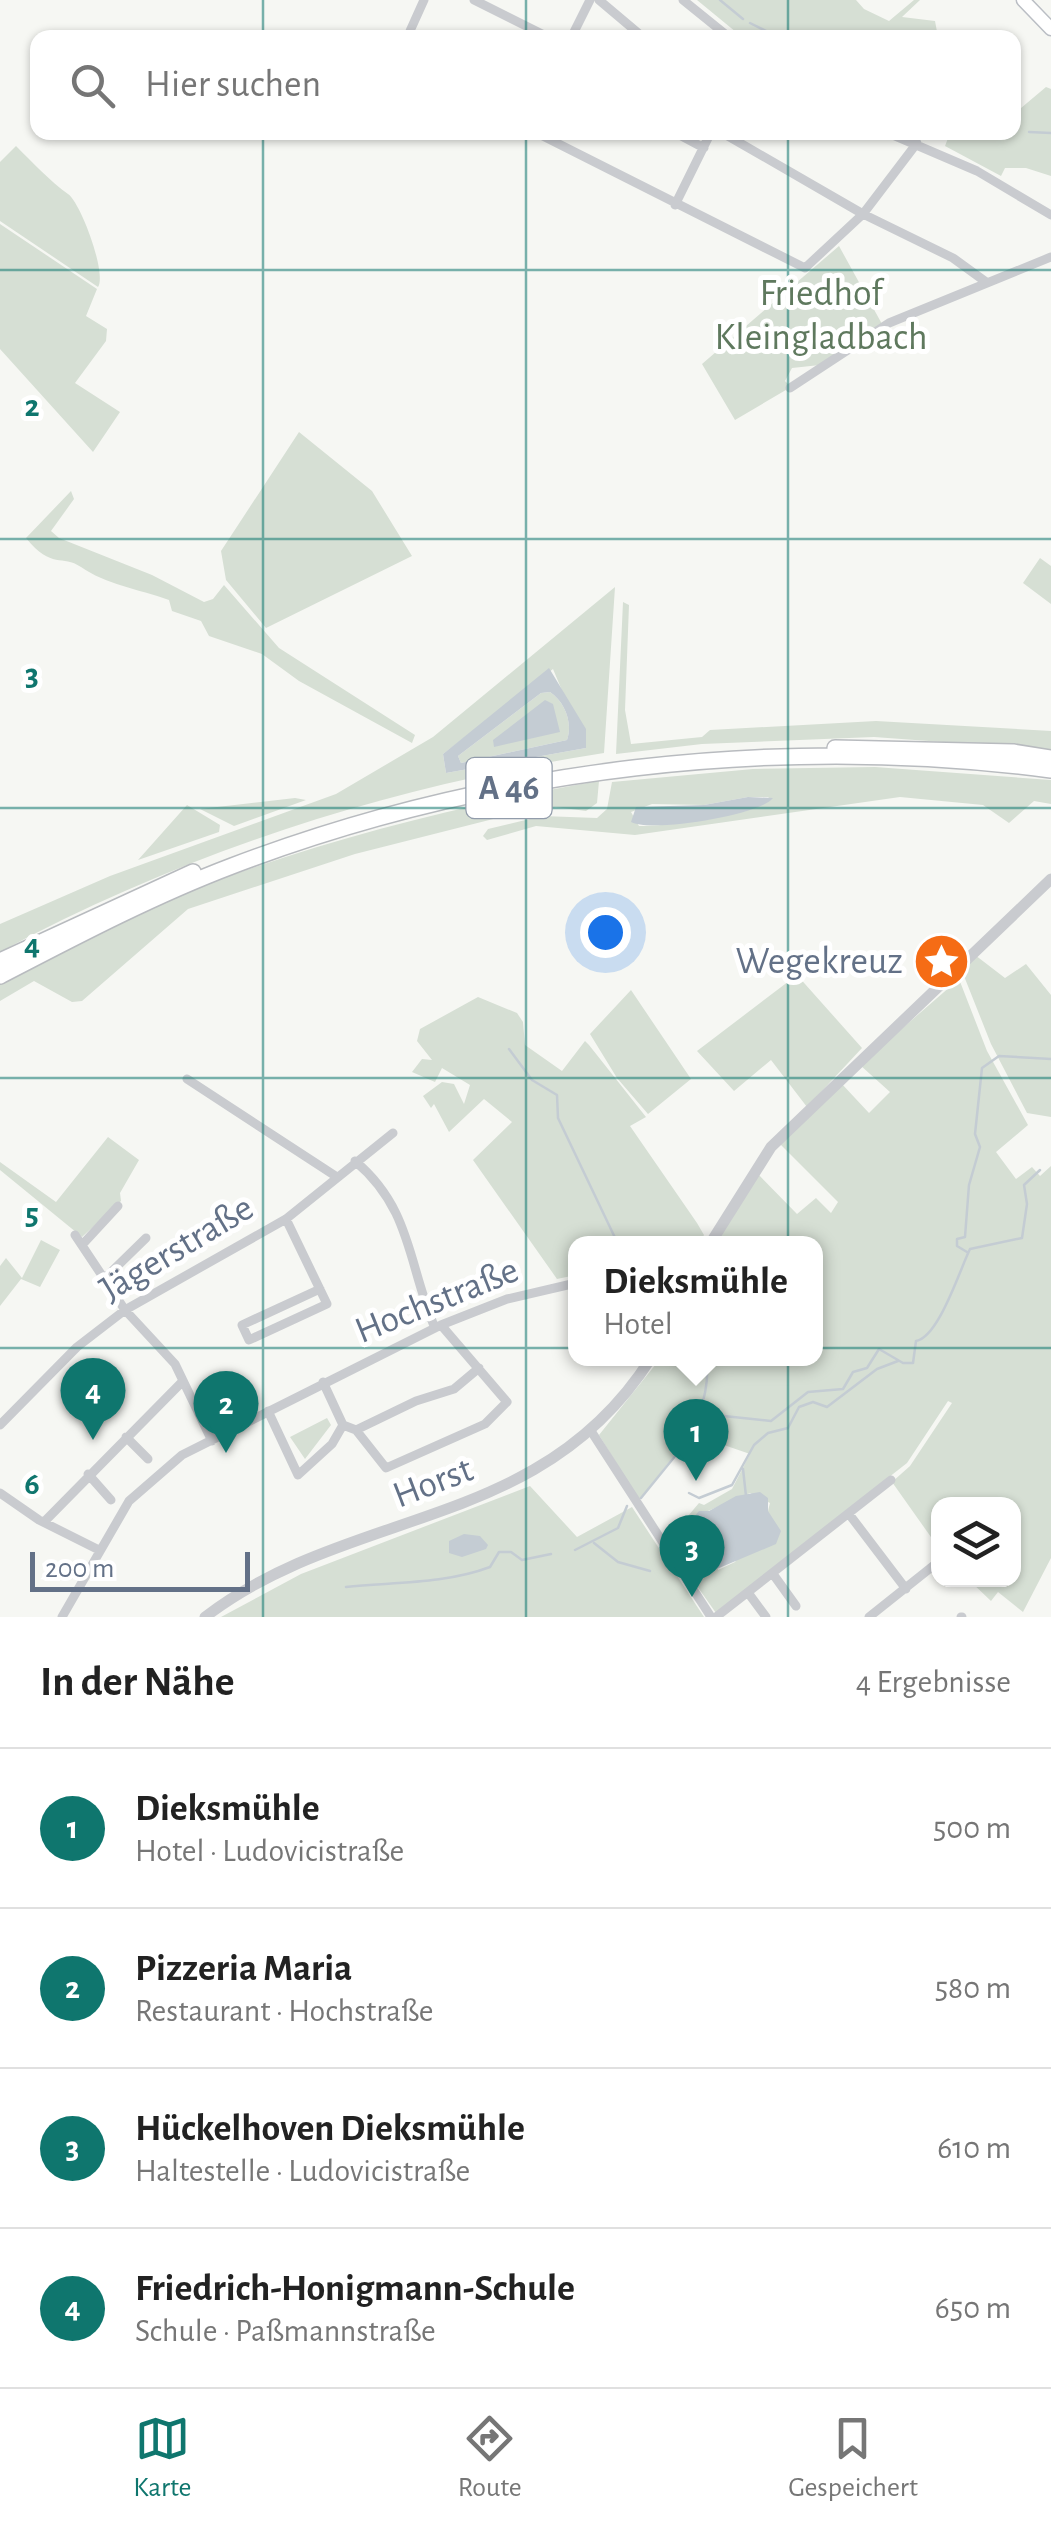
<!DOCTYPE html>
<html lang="de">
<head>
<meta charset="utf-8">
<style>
  :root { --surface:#fff; --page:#f2f2f2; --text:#222; --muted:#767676; --line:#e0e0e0; --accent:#0f766e }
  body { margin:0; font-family:"Alegreya Sans",sans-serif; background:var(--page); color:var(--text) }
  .controls { position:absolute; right:30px; bottom:30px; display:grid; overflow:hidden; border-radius:20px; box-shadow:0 2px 8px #0004 }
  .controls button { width:90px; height:90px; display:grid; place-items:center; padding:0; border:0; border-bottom:2px solid var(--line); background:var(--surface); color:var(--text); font:50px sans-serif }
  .scale { position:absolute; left:30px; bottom:25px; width:220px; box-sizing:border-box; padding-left:10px; border:5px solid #637187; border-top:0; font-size:28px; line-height:35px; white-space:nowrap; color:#637187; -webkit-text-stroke:8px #fff; paint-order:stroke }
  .you { position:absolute; left:605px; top:932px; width:35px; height:35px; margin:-25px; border:8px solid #fff; border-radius:50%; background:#1a73e8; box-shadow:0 0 0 15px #1a73e833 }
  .badge { display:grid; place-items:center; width:65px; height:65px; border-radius:50%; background:var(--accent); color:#fff; font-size:32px; font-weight:700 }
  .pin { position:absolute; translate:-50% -82px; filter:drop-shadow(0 2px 5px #0008) }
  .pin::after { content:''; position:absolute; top:52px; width:35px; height:30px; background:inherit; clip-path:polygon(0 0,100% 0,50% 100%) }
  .popup { position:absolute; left:568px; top:1236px; width:255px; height:130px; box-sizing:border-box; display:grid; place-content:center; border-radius:20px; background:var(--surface); filter:drop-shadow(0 2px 8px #0005); font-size:32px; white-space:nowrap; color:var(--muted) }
  .popup b { font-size:38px; color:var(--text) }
  .popup::after { content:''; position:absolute; left:50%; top:100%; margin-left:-20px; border:20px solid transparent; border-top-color:var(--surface) }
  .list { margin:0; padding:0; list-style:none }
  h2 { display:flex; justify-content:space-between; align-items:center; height:130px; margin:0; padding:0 40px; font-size:42px }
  h2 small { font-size:32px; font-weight:400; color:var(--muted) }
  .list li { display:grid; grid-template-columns:65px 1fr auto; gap:30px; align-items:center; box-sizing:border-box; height:160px; padding:0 40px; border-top:2px solid var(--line) }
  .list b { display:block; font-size:38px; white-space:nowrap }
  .list p { margin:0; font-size:32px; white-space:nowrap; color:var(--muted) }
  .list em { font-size:32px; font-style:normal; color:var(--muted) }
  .icon { flex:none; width:55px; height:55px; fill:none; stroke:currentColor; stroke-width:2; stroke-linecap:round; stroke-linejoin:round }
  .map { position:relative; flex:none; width:1051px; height:1617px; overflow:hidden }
  .search { position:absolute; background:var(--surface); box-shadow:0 2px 8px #0004; left:30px; right:30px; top:30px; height:110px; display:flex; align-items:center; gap:25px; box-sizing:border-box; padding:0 35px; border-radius:20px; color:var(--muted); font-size:38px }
  .sheet { height:770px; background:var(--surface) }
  nav { display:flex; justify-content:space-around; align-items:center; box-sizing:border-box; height:140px; border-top:2px solid var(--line); background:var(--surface); font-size:28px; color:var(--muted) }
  nav a { display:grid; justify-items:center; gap:5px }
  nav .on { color:var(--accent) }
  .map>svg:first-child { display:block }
  .green { fill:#d6dfd4; fill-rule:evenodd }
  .water { fill:#c4ccd3; fill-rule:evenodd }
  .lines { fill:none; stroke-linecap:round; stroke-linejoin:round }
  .stream { stroke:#c4ccd3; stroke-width:2.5 }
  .secondary-casing { stroke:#babec4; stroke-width:15 }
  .motorway-casing { stroke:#b8bbbf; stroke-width:18 }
  .minor { stroke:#c9cbcf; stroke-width:9 }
  .tertiary { stroke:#c9cbcf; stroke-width:11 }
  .secondary { stroke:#fff; stroke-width:12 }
  .motorway { stroke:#fff; stroke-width:15 }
  .grid { fill:none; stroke:#0f766e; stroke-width:2.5; stroke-opacity:0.55 }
  .labels { text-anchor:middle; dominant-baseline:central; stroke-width:10; stroke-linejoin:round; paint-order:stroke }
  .shield { fill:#fff; stroke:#929cab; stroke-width:2.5 }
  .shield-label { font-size:35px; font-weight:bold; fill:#637187 }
  .park-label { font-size:38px; fill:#5f795e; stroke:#fff }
  .poi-label { font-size:38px; fill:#637187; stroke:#fff; text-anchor:end }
  .street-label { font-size:38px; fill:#637187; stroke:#fff }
  .grid-label { font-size:32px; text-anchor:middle; font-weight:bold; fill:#0f766e; stroke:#fff; stroke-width:10; stroke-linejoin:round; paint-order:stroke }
</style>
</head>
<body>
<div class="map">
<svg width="1051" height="1617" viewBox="0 0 1051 1617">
  <rect width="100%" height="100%" fill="#f6f7f3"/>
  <path class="green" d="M697 0H856L864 9 889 21 914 0H920L902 17 935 21 938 37H742Z
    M1046 87 1051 89V176L1026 168H1005L1001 176 945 146 950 133 1014 132V114Z
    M16 146C33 163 50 181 68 194 81 203 107 274 98 287L0 221V162Z
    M0 224 97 289 86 316 107 329 106 341 75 383 120 412 93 452 0 349Z
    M839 246 882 324 820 365 792 368 785 381 791 387 735 420 702 364Z
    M299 432 372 491 412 556 266 628 226 580 221 551Z
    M71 491 74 499 51 531 59 538 152 575 204 602 213 599 224 585 279 648 415 735 412 743 299 681 262 654 209 636 201 621 172 611 169 600C138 589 105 584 81 567 62 554 52 570 26 538Z
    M1040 558 1051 566V604L1023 583Z
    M615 587 604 753C392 786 189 850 0 952V924L110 876 336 794 433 737ZM553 669 586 748 446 773 443 754Z
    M623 602 629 605 625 710 631 744 702 737 710 730 876 721 1051 731V750L874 737 702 744 616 754Z
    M550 692C565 702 573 723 567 740L461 763 458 756 541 693Z
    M875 767 1051 780V804L1034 801 1009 823 983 805 900 797 635 835 536 826 487 840 483 836 488 829 542 816 597 818 607 809 612 782 753 769ZM748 797H769C753 817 668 826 639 826L631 812 652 804 704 805Z
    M599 781 597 803 586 811 556 807 513 814 355 854 188 909 82 1001 72 1002 34 981 0 1001V979C48 956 95 929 144 909 291 848 442 808 599 781Z
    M295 798 306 800 234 826 200 809Z
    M187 805 220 825 219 832 138 860Z
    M975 955 1005 978 1026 964 1051 995V1117L1027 1113 991 1044 962 971Z
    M797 975 862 1048 807 1107 771 1060 734 1091 697 1051Z
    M959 979 987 1051 1028 1125 996 1152 1016 1179 1032 1167 1040 1176 1051 1166V1558L1023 1612 998 1592 991 1601 969 1580H1014V1504H938V1547L892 1482 910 1466 952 1403 948 1401 907 1463 716 1613 666 1542 699 1503 704 1505 732 1489 750 1454 721 1444 709 1445 691 1434 639 1500 599 1435 660 1359 816 1358V1244L714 1243 756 1172 797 1214 816 1198 831 1213 838 1202 779 1143 841 1083 869 1113 890 1092 860 1065ZM750 1493 770 1503 768 1511 735 1562 718 1570 708 1511Z
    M631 990 691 1079 648 1114 617 1078 590 1034Z
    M478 997 517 1013 523 1022 525 1045 562 1071 585 1041 589 1045 646 1117 630 1126 697 1223 704 1235 699 1243 576 1244V1275L557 1279 473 1160 512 1122 484 1099 449 1132 434 1104 431 1108 423 1096 442 1082 454 1084 464 1104 470 1085 442 1068 435 1082 412 1072 422 1059 432 1060 417 1041 420 1029Z
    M108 1137 139 1160 120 1193 121 1201 82 1237 0 1170V1162L56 1202Z
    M41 1240 60 1250 40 1287 21 1279 0 1306V1266L6 1258 22 1278Z
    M327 1418 331 1425 305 1459 290 1437Z
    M530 1486 577 1537 632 1507 704 1617H221L301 1574Z"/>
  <path class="water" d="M549 668 586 729V748L446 773 443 754ZM550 692C565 702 573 723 567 740L461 763 458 756 541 693Z
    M545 700 553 704 560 732 494 747 493 740Z
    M748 797 773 798C761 815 651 833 631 822L636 807 704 805Z
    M760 1492 768 1498V1511L781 1531 776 1544 712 1571 676 1539 699 1511H709L736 1496Z
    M464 1534 480 1536 488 1545 486 1549 462 1557 449 1553V1541Z"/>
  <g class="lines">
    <path class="stream" d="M720 0 743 19
      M750 23 780 38
      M1029 132 1051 133
      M509 1049 532 1080 557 1095 558 1118 618 1244
      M967 1252 957 1246V1239L965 1237 969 1185 980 1147 975 1134 982 1068 999 1056 1051 1059
      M693 1434C700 1409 709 1391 707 1363L699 1358
      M743 1469 746 1496
      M689 1493 699 1498 732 1485 754 1445 768 1433 788 1428 799 1407 813 1402 827 1407 877 1369 898 1361
      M641 1498 693 1434 705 1432 724 1416 771 1421 808 1392 843 1389 853 1372 867 1368 879 1349 903 1363H913L916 1341C939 1337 960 1269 970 1249L1022 1238 1027 1204 1024 1185 1040 1170
      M594 1543 618 1562 650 1571
      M575 1550 618 1528 627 1506
      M346 1587C394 1582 445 1584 490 1567L499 1552H511L522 1560 551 1554"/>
    <defs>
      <path id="secondary" d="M1023 0 1051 29"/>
      <path id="motorway" d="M835 748 1013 752 1051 758
        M0 961 193 872
        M0 976C75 937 153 896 232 866 489 768 779 734 1051 770"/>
    </defs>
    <use href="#secondary" class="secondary-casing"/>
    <use href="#motorway" class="motorway-casing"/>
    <path class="minor" d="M474 0 550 38
      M599 0 644 38
      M683 0 730 38
      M410 31 424 0
      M571 38 590 0
      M535 132 805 268 863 214 917 143
      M674 132 704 148
      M721 132 863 214 953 258 986 282
      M886 132 977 171 1051 215
      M675 205 711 132
      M790 388 889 323 1051 257
      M187 1079 337 1177
      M355 1161C412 1209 408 1265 435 1328
      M286 1219 327 1304 249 1340 242 1325 320 1289
      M75 1235 125 1310 175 1364 212 1441
      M82 1245 118 1206
      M104 1279 146 1238
      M323 1382 343 1425
      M268 1411 298 1475 332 1444 343 1425
      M0 1425 77 1347 125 1310 286 1219 393 1133
      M343 1425 356 1430 416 1401 454 1389 479 1368
      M356 1430 386 1468 485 1424 507 1402 441 1325
      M591 1431 711 1617
      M126 1437 148 1459
      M88 1474 111 1500
      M0 1493 39 1520 99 1550
      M849 1514 906 1589
      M44 1522 183 1381
      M773 1574 796 1606
      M749 1594 766 1617
      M62 1617 129 1501 182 1455 441 1325 507 1299 576 1283
      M716 1617 891 1480
      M869 1617 938 1562
      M961 1617H962"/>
    <path class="tertiary" d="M710 1244 771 1147 1051 879
      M205 1617C351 1505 540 1533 651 1358"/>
    <use href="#secondary" class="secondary"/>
    <use href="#motorway" class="motorway"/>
  </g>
  <path class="grid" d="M263 0V38M526 0V38M788 0V38M263 132V1617M526 132V1617M788 132V1617M0 270H1051M0 539H1051M0 808H1051M0 1078H1051M0 1348H1051"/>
  <defs>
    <symbol id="sight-disc" viewBox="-11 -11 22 22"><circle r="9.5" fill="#f56c15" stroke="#fff"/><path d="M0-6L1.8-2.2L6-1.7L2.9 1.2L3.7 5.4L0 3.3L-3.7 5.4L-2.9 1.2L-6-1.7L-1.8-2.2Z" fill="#fff"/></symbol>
  </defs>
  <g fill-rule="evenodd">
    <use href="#sight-disc" x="910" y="930" width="63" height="63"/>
  </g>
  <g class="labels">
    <rect class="shield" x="466.5" y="758" width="85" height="60" rx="8"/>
    <g class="shield-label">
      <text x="509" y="788">A 46</text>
    </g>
    <g class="park-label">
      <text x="821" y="294">Friedhof<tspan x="821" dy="44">Kleingladbach</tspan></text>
    </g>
    <g class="poi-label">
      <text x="903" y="962">Wegekreuz</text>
    </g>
    <g class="street-label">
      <text transform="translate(177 1249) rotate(-31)">Jägerstraße</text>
      <text transform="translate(437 1301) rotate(-22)">Hochstraße</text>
      <text transform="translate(433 1483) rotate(-21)">Horst</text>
    </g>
  </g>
  <g class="grid-label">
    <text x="32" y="416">2</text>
    <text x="32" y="685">3</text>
    <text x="32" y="955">4</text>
    <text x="32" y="1224">5</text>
    <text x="32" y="1494">6</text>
  </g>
</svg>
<div class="controls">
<button><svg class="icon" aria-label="layers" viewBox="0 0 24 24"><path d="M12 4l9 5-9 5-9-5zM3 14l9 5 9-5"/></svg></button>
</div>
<div class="scale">200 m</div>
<div class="you"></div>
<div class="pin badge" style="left:696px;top:1481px">1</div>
<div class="popup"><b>Dieksmühle</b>Hotel</div>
<div class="pin badge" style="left:226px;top:1453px">2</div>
<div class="pin badge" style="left:692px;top:1597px">3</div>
<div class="pin badge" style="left:93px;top:1440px">4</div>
<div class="search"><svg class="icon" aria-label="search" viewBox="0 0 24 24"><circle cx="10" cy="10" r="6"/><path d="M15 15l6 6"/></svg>Hier suchen</div>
</div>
<section class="sheet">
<h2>In der Nähe<small>4 Ergebnisse</small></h2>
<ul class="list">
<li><span class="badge">1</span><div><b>Dieksmühle</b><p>Hotel · Ludovicistraße</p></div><em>500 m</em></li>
<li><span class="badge">2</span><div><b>Pizzeria Maria</b><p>Restaurant · Hochstraße</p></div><em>580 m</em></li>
<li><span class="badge">3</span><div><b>Hückelhoven Dieksmühle</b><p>Haltestelle · Ludovicistraße</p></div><em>610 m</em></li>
<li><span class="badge">4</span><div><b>Friedrich-Honigmann-Schule</b><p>Schule · Paßmannstraße</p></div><em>650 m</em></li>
</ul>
</section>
<nav>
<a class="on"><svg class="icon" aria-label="map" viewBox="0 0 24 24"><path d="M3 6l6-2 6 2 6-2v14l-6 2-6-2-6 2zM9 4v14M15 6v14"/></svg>Karte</a>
<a><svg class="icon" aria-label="directions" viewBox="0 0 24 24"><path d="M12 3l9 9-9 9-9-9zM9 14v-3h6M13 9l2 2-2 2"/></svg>Route</a>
<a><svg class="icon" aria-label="saved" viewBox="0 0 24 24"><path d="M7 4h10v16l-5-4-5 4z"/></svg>Gespeichert</a>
</nav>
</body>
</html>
